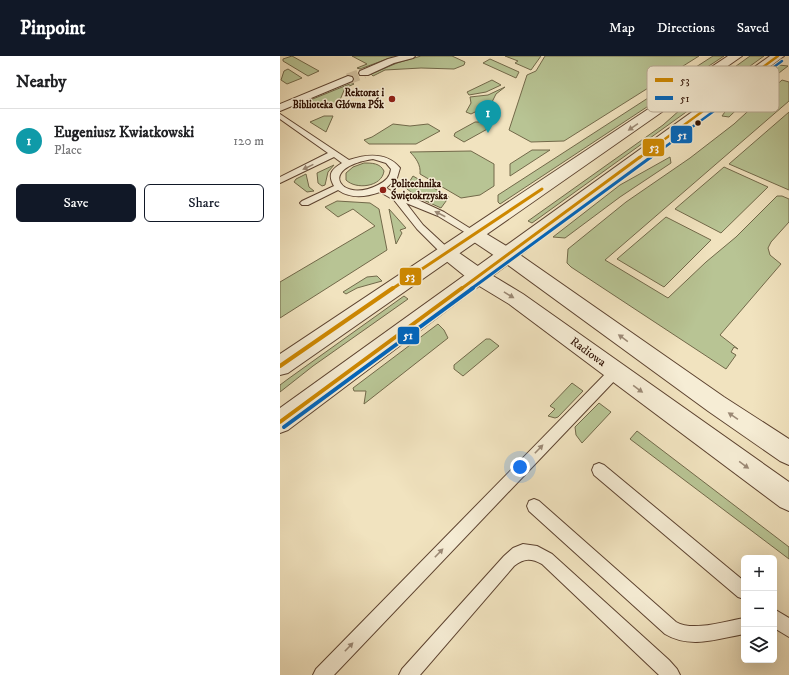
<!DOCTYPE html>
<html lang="en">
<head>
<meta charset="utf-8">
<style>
  :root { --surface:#fff; --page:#f6f6f6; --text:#202124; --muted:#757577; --line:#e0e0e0; --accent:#111827 }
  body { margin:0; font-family:"IM FELL DW Pica",serif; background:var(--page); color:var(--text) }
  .controls { position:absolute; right:12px; bottom:12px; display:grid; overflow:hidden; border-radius:6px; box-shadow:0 4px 16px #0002 }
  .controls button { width:36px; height:36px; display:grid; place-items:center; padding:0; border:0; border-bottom:1px solid var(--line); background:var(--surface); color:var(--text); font:20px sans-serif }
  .you { position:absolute; left:240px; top:411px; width:14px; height:14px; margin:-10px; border:3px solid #fff; border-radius:50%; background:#1a73e8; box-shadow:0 0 0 6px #1a73e833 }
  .badge { display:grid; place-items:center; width:26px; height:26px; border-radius:50%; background:var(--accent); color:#fff; font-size:13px; font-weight:700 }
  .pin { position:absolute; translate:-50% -33px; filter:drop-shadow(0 1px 2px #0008) }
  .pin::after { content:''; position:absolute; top:21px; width:14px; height:12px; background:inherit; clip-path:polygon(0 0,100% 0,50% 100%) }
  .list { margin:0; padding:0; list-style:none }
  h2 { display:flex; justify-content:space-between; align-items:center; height:52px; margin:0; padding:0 16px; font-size:17px }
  h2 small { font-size:13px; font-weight:400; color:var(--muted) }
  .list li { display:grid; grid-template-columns:26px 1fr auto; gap:12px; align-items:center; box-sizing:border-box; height:64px; padding:0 16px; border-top:1px solid var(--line) }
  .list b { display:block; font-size:15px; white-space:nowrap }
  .list p { margin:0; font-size:13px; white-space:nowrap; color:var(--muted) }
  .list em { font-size:13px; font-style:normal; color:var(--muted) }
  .actions { display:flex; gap:8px; padding:12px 16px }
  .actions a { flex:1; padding:9px 0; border:1px solid var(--accent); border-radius:6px; text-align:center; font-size:14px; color:var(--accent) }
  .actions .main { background:var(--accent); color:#fff }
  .icon { flex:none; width:22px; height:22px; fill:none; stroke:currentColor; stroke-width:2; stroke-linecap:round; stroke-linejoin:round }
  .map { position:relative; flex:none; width:509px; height:619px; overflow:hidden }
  header { display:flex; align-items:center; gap:24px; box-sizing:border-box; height:56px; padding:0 20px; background:var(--accent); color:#fff }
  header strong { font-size:19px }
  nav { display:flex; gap:22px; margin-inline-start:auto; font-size:14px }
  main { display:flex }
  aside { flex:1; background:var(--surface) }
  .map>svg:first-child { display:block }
  .green { fill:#b8c494; stroke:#72694a }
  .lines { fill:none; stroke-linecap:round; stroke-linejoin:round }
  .pedestrian-tunnel { stroke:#d3c3a2; stroke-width:11; stroke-dasharray:11 5.5; stroke-linecap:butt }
  .service-casing { stroke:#5d4330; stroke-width:2 }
  .pedestrian-casing { stroke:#5d4330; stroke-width:2 }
  .minor-casing { stroke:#5d4330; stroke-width:2 }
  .tertiary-casing { stroke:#5d4330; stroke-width:2 }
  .service { fill:#f6edd5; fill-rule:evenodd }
  .pedestrian { fill:#f6edd5; fill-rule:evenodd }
  .minor { fill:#f6edd5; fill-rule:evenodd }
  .tertiary { fill:#f6edd5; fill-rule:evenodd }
  .bus-1-far2-casing { stroke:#f6edd5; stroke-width:4.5 }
  .bus-1-far1-casing { stroke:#f6edd5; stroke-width:5.5 }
  .bus-1-casing { stroke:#f6edd5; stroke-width:7 }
  .bus-2-far2-casing { stroke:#f6edd5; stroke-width:4.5 }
  .bus-2-far1-casing { stroke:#f6edd5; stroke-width:5.5 }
  .bus-2-casing { stroke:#f6edd5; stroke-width:7 }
  .bus-1-far2 { stroke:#ce8800; stroke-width:2.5 }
  .bus-1-far1 { stroke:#ce8800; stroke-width:3 }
  .bus-1 { stroke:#ce8800; stroke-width:4 }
  .bus-2-far2 { stroke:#0065bd; stroke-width:2.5 }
  .bus-2-far1 { stroke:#0065bd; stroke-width:3 }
  .bus-2 { stroke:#0065bd; stroke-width:4 }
  .oneway { fill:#9b8975 }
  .poi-dot { fill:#8f2418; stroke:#f6edd5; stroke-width:1.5 }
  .bus-dot { fill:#2c0e00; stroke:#f6edd5; stroke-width:1.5 }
  .labels { text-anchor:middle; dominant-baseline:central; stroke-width:3; stroke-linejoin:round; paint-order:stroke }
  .far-poi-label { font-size:10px; font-weight:bold; fill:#2c0e00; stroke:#f6edd5; text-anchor:end }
  .street-label { font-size:12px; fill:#2c0e00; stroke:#f6edd5 }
  .key { fill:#f6edd5; stroke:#b9aa95; stroke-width:1 }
  .key-label { font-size:11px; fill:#2c0e00 }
  .line-badge { stroke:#f6edd5; stroke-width:1.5 }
  .badge-label { font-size:11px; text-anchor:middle; font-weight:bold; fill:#fff }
</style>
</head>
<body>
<header>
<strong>Pinpoint</strong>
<nav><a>Map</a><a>Directions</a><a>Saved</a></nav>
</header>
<main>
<aside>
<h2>Nearby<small></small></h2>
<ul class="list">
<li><span class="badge" style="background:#0f9aa8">1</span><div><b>Eugeniusz Kwiatkowski</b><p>Place</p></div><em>120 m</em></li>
</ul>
<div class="actions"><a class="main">Save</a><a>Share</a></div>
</aside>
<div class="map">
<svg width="509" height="619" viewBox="0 0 509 619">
  <rect width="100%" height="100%" fill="#f1e3bf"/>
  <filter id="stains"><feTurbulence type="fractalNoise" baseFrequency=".005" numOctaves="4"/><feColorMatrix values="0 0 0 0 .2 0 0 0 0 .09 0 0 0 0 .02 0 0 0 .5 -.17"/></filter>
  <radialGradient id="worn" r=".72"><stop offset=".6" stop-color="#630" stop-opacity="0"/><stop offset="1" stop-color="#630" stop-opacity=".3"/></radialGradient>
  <path class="green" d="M12 0 39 15 28 20 3 5V3Z
    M72 0H121L107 3 80 13 77 12 87 8Z
    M141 0H172L185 6 184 9 174 13 141 12 105 14 93 20 91 18 117 7Z
    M225 0H261L251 14 235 7 238 5Z
    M265 0H419L284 85 251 86 229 74 247 19 256 15Z
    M433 0H444L220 148 218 146V139Z
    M470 0H484L252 167 248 165 383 69 419 37Z
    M210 3 239 16 236 22 203 7Z
    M499 9 508 10 477 34 449 61 442 60 455 42Z
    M8 13 22 22 7 28 1 24 4 15Z
    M212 24 221 29 206 36 189 39 187 36Z
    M502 24 509 26V45L325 204 388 242 426 206 456 181 497 140H502L509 143V166L491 186 488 192 490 199 501 208 440 279 458 293 454 291 451 296 456 299 446 313 291 211 287 207 288 193 346 146 410 102 454 68Z
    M72 27 74 28 65 32 57 51H22L18 49Z
    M225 31 216 38 211 48 191 58 186 56 191 47 190 41 208 39Z
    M509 56V134L449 108Z
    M44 60H53L46 76 30 66Z
    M195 66H202L211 71 184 86 174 80 175 77Z
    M113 68 130 70 148 68 160 75 136 88H89L84 84 92 81Z
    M252 94H270L230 120V108Z
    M191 95 214 108V130L200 139 181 142 140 118C141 109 136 102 130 96Z
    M390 101 391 107 340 141 285 182 273 181 340 129Z
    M84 107C92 107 100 107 104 115 102 131 76 134 66 124V117L73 111Z
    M54 109 48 116 45 129 42 130 38 127 37 117Z
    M444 111 488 131 441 177 395 153Z
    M26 118 29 131 34 135 27 136 14 126 16 123Z
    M133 120 169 141 161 152 139 142 127 133 126 131Z
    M57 145 90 147 99 153 107 194 0 262V226L95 170 73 153 58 161 45 151Z
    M109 153 126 172 120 174 122 177 116 188Z
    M386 161 431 184 384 231 337 203Z
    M97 220 102 225 77 232 66 238 63 236 87 221Z
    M124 240 128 243 33 310 0 336V329L8 323Z
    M158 268 164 274 168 282 84 348 86 335H74L73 332Z
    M206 283H210L219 290 183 320 174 313V309Z
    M292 327 303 335 278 361 275 362 268 360 275 353 270 350Z
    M319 347 331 356 302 387 296 379 295 371Z
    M357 375 509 491V503L350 383Z"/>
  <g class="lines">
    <path class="pedestrian-tunnel" d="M68 23 84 17"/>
    <defs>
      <path id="service" d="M0 58 69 104C87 98 107 96 120 112L117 122 106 132 120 140 138 144 164 156 199 178 194 181 191 180 158 160 126 147 143 169 170 194 171 196 170 198H162L137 173 114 144 100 136C86 141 71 143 58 134L28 149H22L20 147 22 145 54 130C47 118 52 113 62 107L54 101 0 127V121L48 97 0 63ZM93 103 106 107 111 113C110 121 106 125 98 129 62 148 35 112 93 103Z
        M335 311 339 312 341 316 339 320 54 619H33L36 613 331 312Z
        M319 407 324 409 464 525V543L458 541 314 419 312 414 314 409Z
        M254 443 259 445 396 566C413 576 446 565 464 562V578C437 583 410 593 385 578L249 455 247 450 249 445Z
        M243 488 257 490 272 498 389 604 397 613 400 619H379L262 508C251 502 244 502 234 510L140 619H119L122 613 224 500 233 492Z
        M494 553 509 562V581L494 572Z"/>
      <path id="pedestrian" d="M119 0H135L133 2 114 7 88 19H80L79 17 80 15 108 3Z
        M68 20 72 21 73 23 72 25 0 55V48Z"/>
      <path id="minor" d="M194 172 200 174 233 194 444 341 509 383V409L500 405 428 355 221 204 188 182 185 178 188 174Z
        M166 190 172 192 205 215 243 238 509 426V455L500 451 229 248 191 225 160 200 157 196 160 192Z"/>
      <path id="tertiary" d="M448 0H462L8 317 0 319V298Z
        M490 0H504L8 374 0 377V352Z"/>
    </defs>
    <use href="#service" class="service-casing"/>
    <use href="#pedestrian" class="pedestrian-casing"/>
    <use href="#minor" class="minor-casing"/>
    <use href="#tertiary" class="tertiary-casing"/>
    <use href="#service" class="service"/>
    <use href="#pedestrian" class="pedestrian"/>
    <use href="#minor" class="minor"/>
    <use href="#tertiary" class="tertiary"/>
    <defs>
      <path id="bus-1-far2" d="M359 102 498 0"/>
      <path id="bus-1-far1" d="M112 233 262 133
        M181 233 360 101"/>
      <path id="bus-1" d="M0 310 113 232
        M0 366 182 232"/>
      <path id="bus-2-far2" d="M370 102 502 5"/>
      <path id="bus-2-far1" d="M191 233 371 101"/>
      <path id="bus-2" d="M4 371 193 232"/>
    </defs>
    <use href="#bus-1-far2" class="bus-1-far2-casing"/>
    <use href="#bus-1-far1" class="bus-1-far1-casing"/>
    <use href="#bus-1" class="bus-1-casing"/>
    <use href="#bus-2-far2" class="bus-2-far2-casing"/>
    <use href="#bus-2-far1" class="bus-2-far1-casing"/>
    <use href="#bus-2" class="bus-2-casing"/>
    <use href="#bus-1-far2" class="bus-1-far2"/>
    <use href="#bus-1-far1" class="bus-1-far1"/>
    <use href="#bus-1" class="bus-1"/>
    <use href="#bus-2-far2" class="bus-2-far2"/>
    <use href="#bus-2-far1" class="bus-2-far1"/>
    <use href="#bus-2" class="bus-2"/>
  </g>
  <defs><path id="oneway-solid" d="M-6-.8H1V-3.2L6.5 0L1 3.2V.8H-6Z"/></defs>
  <g class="oneway">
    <use href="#oneway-solid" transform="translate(353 71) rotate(146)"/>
    <use href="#oneway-solid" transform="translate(28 111) rotate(154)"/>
    <use href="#oneway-solid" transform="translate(160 158) rotate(-153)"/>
    <use href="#oneway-solid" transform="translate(229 239) rotate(31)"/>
    <use href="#oneway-solid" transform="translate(343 282) rotate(-144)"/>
    <use href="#oneway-solid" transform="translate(358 333) rotate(36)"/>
    <use href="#oneway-solid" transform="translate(453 360) rotate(-146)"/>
    <use href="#oneway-solid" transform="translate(259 393) rotate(-46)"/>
    <use href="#oneway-solid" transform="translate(464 409) rotate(36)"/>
    <use href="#oneway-solid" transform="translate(159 497) rotate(-46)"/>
    <use href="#oneway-solid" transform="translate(69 591) rotate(-46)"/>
  </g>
  <g class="poi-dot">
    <circle cx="112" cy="43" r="4"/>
    <circle cx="103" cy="134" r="4"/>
  </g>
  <circle class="bus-dot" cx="418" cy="67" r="3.5"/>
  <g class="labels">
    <g class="far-poi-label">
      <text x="104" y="37">Rektorat i<tspan x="104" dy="12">Biblioteka Główna PŚk</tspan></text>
      <text x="111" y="128" text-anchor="start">Politechnika<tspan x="111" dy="12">Świętokrzyska</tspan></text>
    </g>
    <g class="street-label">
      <text transform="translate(308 296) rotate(36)">Radiowa</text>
    </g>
  </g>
  <rect x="367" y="10" width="132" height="46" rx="6" class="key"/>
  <rect x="375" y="22" width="18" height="4" fill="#ce8800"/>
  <rect x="375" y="40" width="18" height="4" fill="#0065bd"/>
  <g class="key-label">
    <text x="400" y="28">53</text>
    <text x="400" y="46">51</text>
  </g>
  <g class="line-badge">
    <rect x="390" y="69" width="23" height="19" rx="4" fill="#0065bd"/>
    <rect x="362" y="82" width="23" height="19" rx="4" fill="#ce8800"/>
    <rect x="119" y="211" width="23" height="19" rx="4" fill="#ce8800"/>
    <rect x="117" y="270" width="23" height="19" rx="4" fill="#0065bd"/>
  </g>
  <g class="badge-label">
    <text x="402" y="83">51</text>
    <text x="374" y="95">53</text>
    <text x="130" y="224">53</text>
    <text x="128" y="283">51</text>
  </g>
  <rect width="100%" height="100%" filter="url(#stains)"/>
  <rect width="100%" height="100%" fill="url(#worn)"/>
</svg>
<div class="controls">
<button>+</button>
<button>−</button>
<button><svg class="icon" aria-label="layers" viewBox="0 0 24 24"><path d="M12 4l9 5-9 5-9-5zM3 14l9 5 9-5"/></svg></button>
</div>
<div class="you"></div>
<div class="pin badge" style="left:208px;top:77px;background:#0f9aa8">1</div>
</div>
</main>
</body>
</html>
